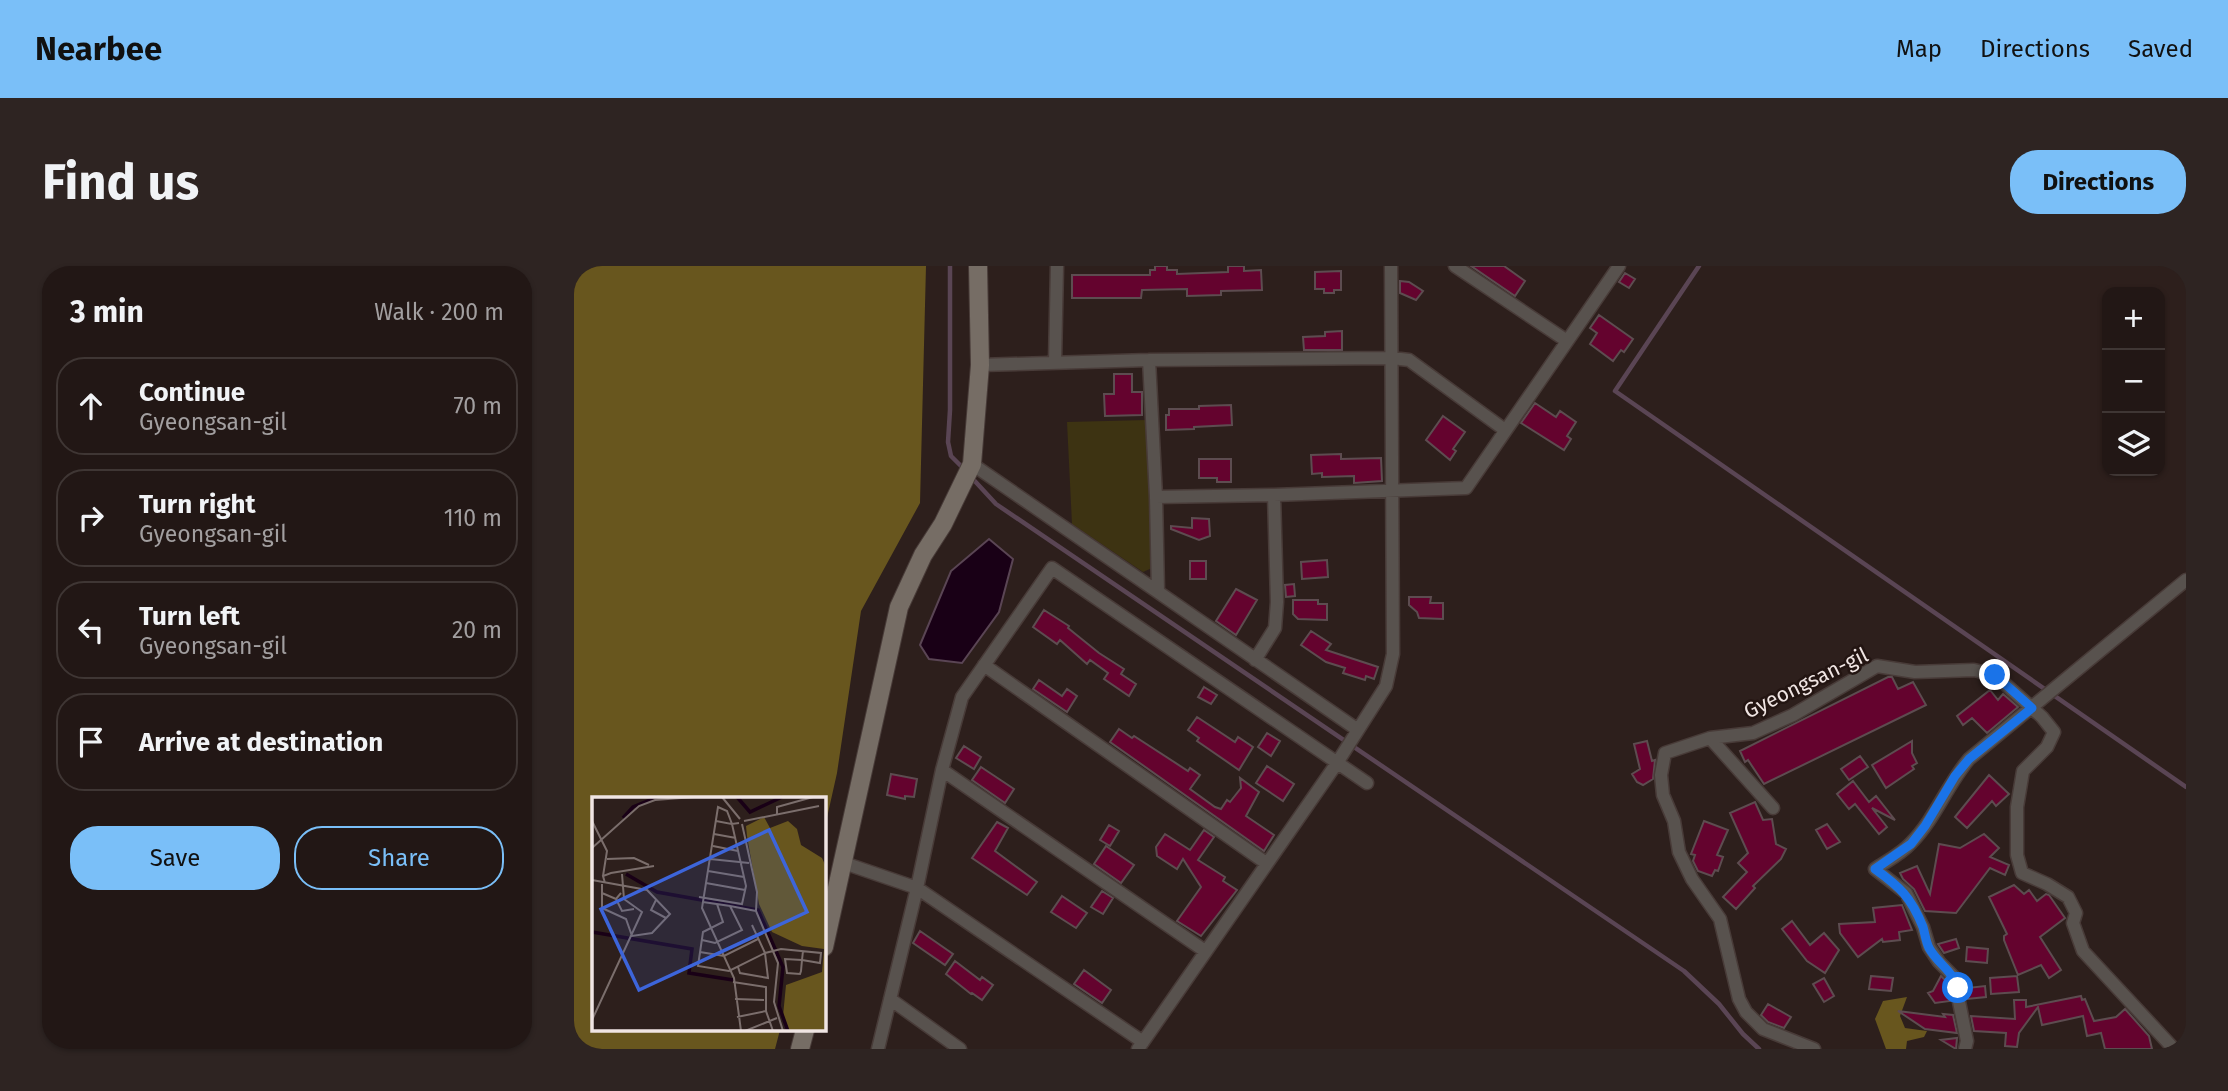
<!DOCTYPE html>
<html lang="en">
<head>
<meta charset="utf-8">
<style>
  :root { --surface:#221715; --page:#2e2422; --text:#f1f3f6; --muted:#a29fa0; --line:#3f3634; --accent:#7abff8 }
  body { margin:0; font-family:"Fira Sans",sans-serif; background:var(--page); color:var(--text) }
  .controls { position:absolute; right:21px; top:21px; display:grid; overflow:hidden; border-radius:14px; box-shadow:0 2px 5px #0004 }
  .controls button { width:63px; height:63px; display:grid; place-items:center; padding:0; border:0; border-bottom:2px solid var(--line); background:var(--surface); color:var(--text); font:35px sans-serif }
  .stop { position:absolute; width:21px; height:21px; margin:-16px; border:5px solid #1a73e8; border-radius:50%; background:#fff }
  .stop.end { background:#1a73e8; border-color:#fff; box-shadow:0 2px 7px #0008 }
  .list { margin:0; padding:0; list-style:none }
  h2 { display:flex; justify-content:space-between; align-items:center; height:91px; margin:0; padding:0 28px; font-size:30px }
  h2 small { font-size:23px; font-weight:400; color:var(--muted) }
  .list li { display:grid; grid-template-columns:46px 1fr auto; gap:21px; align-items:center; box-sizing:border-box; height:98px; margin:0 14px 14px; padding:0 14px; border:2px solid var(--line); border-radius:28px }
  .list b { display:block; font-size:26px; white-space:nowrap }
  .list p { margin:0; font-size:23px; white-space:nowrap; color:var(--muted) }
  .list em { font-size:23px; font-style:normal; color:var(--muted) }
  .actions { display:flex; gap:14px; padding:21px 28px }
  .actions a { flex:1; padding:16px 0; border:2px solid var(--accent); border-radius:28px; text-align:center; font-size:24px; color:var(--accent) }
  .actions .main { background:var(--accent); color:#111 }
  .icon { flex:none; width:38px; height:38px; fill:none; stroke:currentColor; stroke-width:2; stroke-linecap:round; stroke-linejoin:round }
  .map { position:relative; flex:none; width:1612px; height:783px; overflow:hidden; border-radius:28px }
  header { display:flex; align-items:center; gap:42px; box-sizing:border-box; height:98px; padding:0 35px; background:var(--accent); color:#111 }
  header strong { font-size:33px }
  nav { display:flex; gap:38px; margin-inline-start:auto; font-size:24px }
  .intro { display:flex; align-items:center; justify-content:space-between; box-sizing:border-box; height:168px; padding:0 42px }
  h1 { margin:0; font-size:49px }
  .button { padding:18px 32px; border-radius:28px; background:var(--accent); color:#111; font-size:24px; font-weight:700 }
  main { display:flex; gap:42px; padding:0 42px }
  aside { flex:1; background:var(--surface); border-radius:28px; box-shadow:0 2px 5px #0004 }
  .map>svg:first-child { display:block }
  .green { fill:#3d3312 }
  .forest { fill:#68561e }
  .water { fill:#190016; stroke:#5a4554; stroke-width:2 }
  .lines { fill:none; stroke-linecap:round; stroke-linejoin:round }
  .stream { stroke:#5a4554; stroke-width:4.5 }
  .building { fill:#64032e; stroke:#5d4c50; stroke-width:2 }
  .street-casing { stroke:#483b38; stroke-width:15 }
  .secondary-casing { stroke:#483b38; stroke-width:20 }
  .street { stroke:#58524e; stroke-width:12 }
  .secondary { stroke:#766d65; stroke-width:18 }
  .route { stroke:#1a73e8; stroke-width:9 }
  .labels { text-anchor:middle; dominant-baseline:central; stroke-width:5; stroke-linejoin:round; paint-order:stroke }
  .street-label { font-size:21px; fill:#f0e5e3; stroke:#231512 }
  .inset-river { fill:none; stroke:#190016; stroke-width:3.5 }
  .inset-road { fill:none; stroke:#7b6e6c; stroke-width:2 }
  .view { fill:#3d65da; fill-opacity:0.15; stroke:#3d65da; stroke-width:3.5 }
  .inset-edge { fill:none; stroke:#f0e5e3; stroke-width:3.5 }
</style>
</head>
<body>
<header>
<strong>Nearbee</strong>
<nav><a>Map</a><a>Directions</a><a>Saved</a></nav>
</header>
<div class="intro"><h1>Find us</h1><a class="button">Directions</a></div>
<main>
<aside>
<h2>3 min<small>Walk · 200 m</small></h2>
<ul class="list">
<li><svg class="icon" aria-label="ahead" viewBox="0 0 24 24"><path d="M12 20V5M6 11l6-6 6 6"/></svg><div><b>Continue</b><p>Gyeongsan-gil</p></div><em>70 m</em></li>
<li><svg class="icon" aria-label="right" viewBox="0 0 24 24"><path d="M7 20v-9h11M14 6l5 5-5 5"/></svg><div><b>Turn right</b><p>Gyeongsan-gil</p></div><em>110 m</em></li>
<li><svg class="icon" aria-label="left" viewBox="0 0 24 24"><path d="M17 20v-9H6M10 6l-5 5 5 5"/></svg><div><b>Turn left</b><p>Gyeongsan-gil</p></div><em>20 m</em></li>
<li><svg class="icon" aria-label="arrive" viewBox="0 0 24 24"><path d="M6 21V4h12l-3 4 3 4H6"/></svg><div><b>Arrive at destination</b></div></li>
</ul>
<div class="actions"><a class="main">Save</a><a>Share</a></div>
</aside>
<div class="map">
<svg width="1612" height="783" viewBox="0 0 1612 783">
  <rect width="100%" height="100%" fill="#2d1f1c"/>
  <path class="green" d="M573 154 578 302 569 306 498 258 493 156Z"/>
  <path class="forest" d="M0 0H352L346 237 287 345 263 507 250 565V533H19V764H206L201 783H0Z
    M1333 731 1326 750 1331 762 1353 765 1350 771 1333 775 1332 783H1312L1301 753 1309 735Z"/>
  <path class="water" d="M415 273 439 293 425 346 388 397 355 393 346 379 377 305Z"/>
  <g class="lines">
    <path class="stream" d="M376 0V144L374 176 377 190 390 203
      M1125 0 1041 125 1612 521
      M398 212 422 238 1110 705 1145 738 1169 768 1185 783"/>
  </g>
  <path class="building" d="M581 0H593V4H603V8L654 6V0H670V5L687 4 688 24 647 25V29L613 30V23L568 24 567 32H498V9H576V4H581Z
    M897 0H930L951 15 941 30Z
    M767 5V24H760V27H750V23H741V6Z
    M1051 7 1061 13 1055 22 1045 16Z
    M826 15 835 16 849 25 842 34 826 27Z
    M1025 49 1059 73 1050 86 1047 84 1039 95 1016 78 1023 67 1016 62Z
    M768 65V84H730L729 71 751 70V66Z
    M540 108H558V126H568V149L531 150 530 128H540Z
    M961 137 982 151 986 145 1002 156 993 170 997 173 990 184 947 157Z
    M657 139 658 159 620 161V163L592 164V149H595V143H625V140Z
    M869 150 891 166 879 183 882 185 876 194 852 174Z
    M767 188V193L807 192 808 215 780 217V210L748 211V207L738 208 737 189Z
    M625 193H657V216H643V212H625Z
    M618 252 635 253 636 270 625 274 597 263V260L618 262Z
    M753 294 754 311 728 313 727 296Z
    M616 295H632V313H616Z
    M720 318 721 330 712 331 711 319Z
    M662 323 683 334 662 369 642 355Z
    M835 331H857L856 337H869V353L845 352 843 346 835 339Z
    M719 334H744V338H753V354L724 353 719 348Z
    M470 344 495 360 494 362 525 387 550 403 547 408 562 418 555 430 530 413 534 407 516 394 513 398 486 374 483 378 459 361Z
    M737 365 757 378 752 384 804 401 800 413 792 410 791 414 769 407 771 402 752 396 727 379Z
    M1314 411H1318L1324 423 1339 416 1352 439 1190 518 1174 494 1171 496 1166 485Z
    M465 414 488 430 493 423 503 430 493 446 459 423Z
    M630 421 643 429 637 438 624 431Z
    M1416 424 1424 434 1429 428 1444 441 1413 467 1398 452 1389 459 1383 450Z
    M623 451 661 476 664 471 679 481 665 504 623 475 625 472 614 464Z
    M545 463 558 472 560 470 614 505 616 502 626 509 616 523 641 541 647 543 653 534 656 536 667 522 666 512 685 526 672 550 700 569 690 585 536 476Z
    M693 467 706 475 697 490 684 481Z
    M1073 475 1078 495 1081 494 1079 513 1069 519 1063 516 1058 508 1066 503 1060 478Z
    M1338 475V487L1343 497 1338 500 1340 503 1312 522 1298 499Z
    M390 480 407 491 400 503 382 492Z
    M1286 490 1294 501 1275 514 1267 503Z
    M693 500 720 518 709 535 682 517Z
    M407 501 440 523 431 537 398 514Z
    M317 508 343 513 340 531 331 530V533L313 529Z
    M1415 509 1435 528 1422 540 1418 535 1393 562 1381 551Z
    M1279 515 1295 536 1302 530 1321 554 1298 542 1313 561 1305 568 1281 538 1275 543 1263 528Z
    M1181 536 1189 554 1198 553 1202 578 1212 583 1207 593 1179 620 1181 622 1162 643 1149 631 1173 606 1164 597 1174 587 1156 547Z
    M1130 555 1154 564 1143 589 1149 591 1144 605 1141 604 1138 610 1124 605 1119 595 1121 589 1117 588Z
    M423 556 434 562 421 585 463 616 453 629 398 592Z
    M1253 558 1266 576 1253 583 1242 564Z
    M535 559 545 565 536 580 526 574Z
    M630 564 640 571 624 594 651 611 649 615 663 624 627 670 603 655 627 621 609 593 603 603 583 590 582 581 591 568 616 584Z
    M1410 568 1425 582 1416 591 1435 599 1431 609 1416 602 1382 647 1351 645 1340 623 1329 613 1326 607 1343 600 1356 628 1365 578 1386 582Z
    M532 580 560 599 547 617 520 598Z
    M1440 619 1450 628 1455 624 1463 635 1472 628 1475 629 1491 652 1466 671 1487 704 1475 712 1467 699 1444 709 1430 674V670L1433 668 1415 631Z
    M528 625 539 632 529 648 517 641Z
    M488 630 513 647 502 662 477 646Z
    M1328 639 1338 664 1325 666 1326 674 1309 676 1308 673 1284 691 1266 667 1265 658 1301 656 1299 642Z
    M1218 655 1236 679 1250 667 1265 684 1251 707 1233 695 1208 663Z
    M346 665 379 688 371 699 339 677Z
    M1382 673 1385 682 1370 687 1364 678Z
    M1393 681 1414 683 1413 697 1392 695Z
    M381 695 406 714 408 711 419 719 408 734 398 727 397 728 372 708Z
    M510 704 537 724 528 737 500 718Z
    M1297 710 1319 712 1317 725 1295 723Z
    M1367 710 1372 715 1376 735 1361 737 1354 727 1359 725Z
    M1443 710 1445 726 1417 728 1416 712Z
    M1250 712 1260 730 1250 736 1239 718Z
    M1390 718H1393L1394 722 1411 720 1412 731 1393 733Z
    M1507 730 1508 734 1511 733 1520 755 1542 751 1551 743 1575 770 1578 783H1531L1527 767 1513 770 1509 750 1468 759 1464 741 1445 767 1443 781 1431 780 1432 767 1400 765 1397 750 1441 753 1440 734H1452V741Z
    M1194 738 1217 751 1210 762 1194 756 1187 749Z
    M1324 745 1371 751 1369 748 1379 749 1383 767 1351 763Z
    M1383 772 1382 783 1367 774Z"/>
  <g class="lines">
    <defs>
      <path id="street" d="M881 0 993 75
        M481 96 483 0
        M406 99 575 94
        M398 198 584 326
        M582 231 700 229
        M681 394 701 362 703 336 700 229 892 222 1045 0
        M410 399 692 597
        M784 464 584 326 582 231 575 94 818 92 835 94 931 164
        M1136 472 1199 542
        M368 504 631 685
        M270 597 343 622 569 776
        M316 733 386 783
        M304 783 343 622 368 504 388 431 478 302 793 517
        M564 783 763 497 812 420 819 388 817 0
        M1240 783 1189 763 1172 746 1165 733 1146 653 1118 613 1105 586 1100 555 1089 529 1087 509 1091 487 1136 472 1179 467 1219 449 1303 400 1341 406 1400 404 1421 409 1468 451 1480 466 1473 481 1449 505 1443 541V589L1448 607 1473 618 1494 631 1502 647 1499 657 1509 685 1600 783
        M1391 783 1393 775 1380 711 1365 696 1355 681 1349 661 1332 627 1301 603C1313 595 1327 588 1337 577 1361 553 1373 519 1395 493L1612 314"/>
      <path id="secondary" d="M250 681 325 341 349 289 369 258 398 198 406 99 404 0
        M226 783 231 764"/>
    </defs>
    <use href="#street" class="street-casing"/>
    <use href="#secondary" class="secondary-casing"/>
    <use href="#street" class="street"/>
    <use href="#secondary" class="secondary"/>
  </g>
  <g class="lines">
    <path class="route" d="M1384 722C1378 704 1364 698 1355 682 1352 676 1351 668 1349 661 1337 631 1326 621 1301 603L1337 578 1351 560 1381 510 1395 493 1458 442 1421 409"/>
  </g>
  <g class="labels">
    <g class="street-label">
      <text transform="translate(1232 417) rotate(-26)">Gyeongsan-gil</text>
    </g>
  </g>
  <g transform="translate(18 531)">
    <rect width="234" height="234" fill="#2d1f1c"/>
    <path d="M172 20 178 31 196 24 205 32 209 48 230 61 235 72 234 234H197L191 219 194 188 230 175 232 152 210 149 180 135 167 107 155 39 154 29Z" fill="#68561e"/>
    <path class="inset-river" d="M145 0 158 15 190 0M31 21 41 10 65 0M34 77 65 95 166 113 191 170 187 209 196 234M0 135 100 152 97 176 141 183"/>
    <path class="inset-road" d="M130 0 148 22M185 17V10L221 0M0 24 15 54 11 79M152 24 227 9M147 26 140 27 135 14 126 10 110 111 142 181 149 234M150 27 165 95 164 114 186 166 182 205 191 234M122 37 144 41M121 49 146 54M0 51 47 9 63 3 102 0M15 62 42 61 57 68M118 62 157 66M116 74 152 80M0 83 55 93 78 117 60 136 40 139 34 122 10 111V87M13 86 11 79 19 76 62 69M114 86 153 93M10 96 24 102 29 96M107 100 150 107 154 89 140 27 124 24M24 102 30 114 42 112M64 103 59 113 74 121M125 107 131 125 111 135 106 169 137 174 173 156 176 181 148 176 146 170M138 109 164 114M160 128 173 156 189 152 229 156 228 166 210 163 193 162 195 176 208 177 209 174 210 163 211 154M110 143 123 146 150 133 138 109 111 105M108 155 132 159 166 142M141 185 174 190V214L181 234M143 202 172 203M145 220 174 214M0 223 50 115 32 102 30 77M153 234 185 221"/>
    <path class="view" d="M177 33 215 115 47 193 9 112Z"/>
    <rect width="234" height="234" class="inset-edge"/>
  </g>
</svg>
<div class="controls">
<button>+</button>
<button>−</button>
<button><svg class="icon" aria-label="layers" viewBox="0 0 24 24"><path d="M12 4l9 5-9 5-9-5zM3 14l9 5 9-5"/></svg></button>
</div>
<div class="stop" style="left:1384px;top:722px"></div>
<div class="stop end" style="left:1421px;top:409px"></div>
</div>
</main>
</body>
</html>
